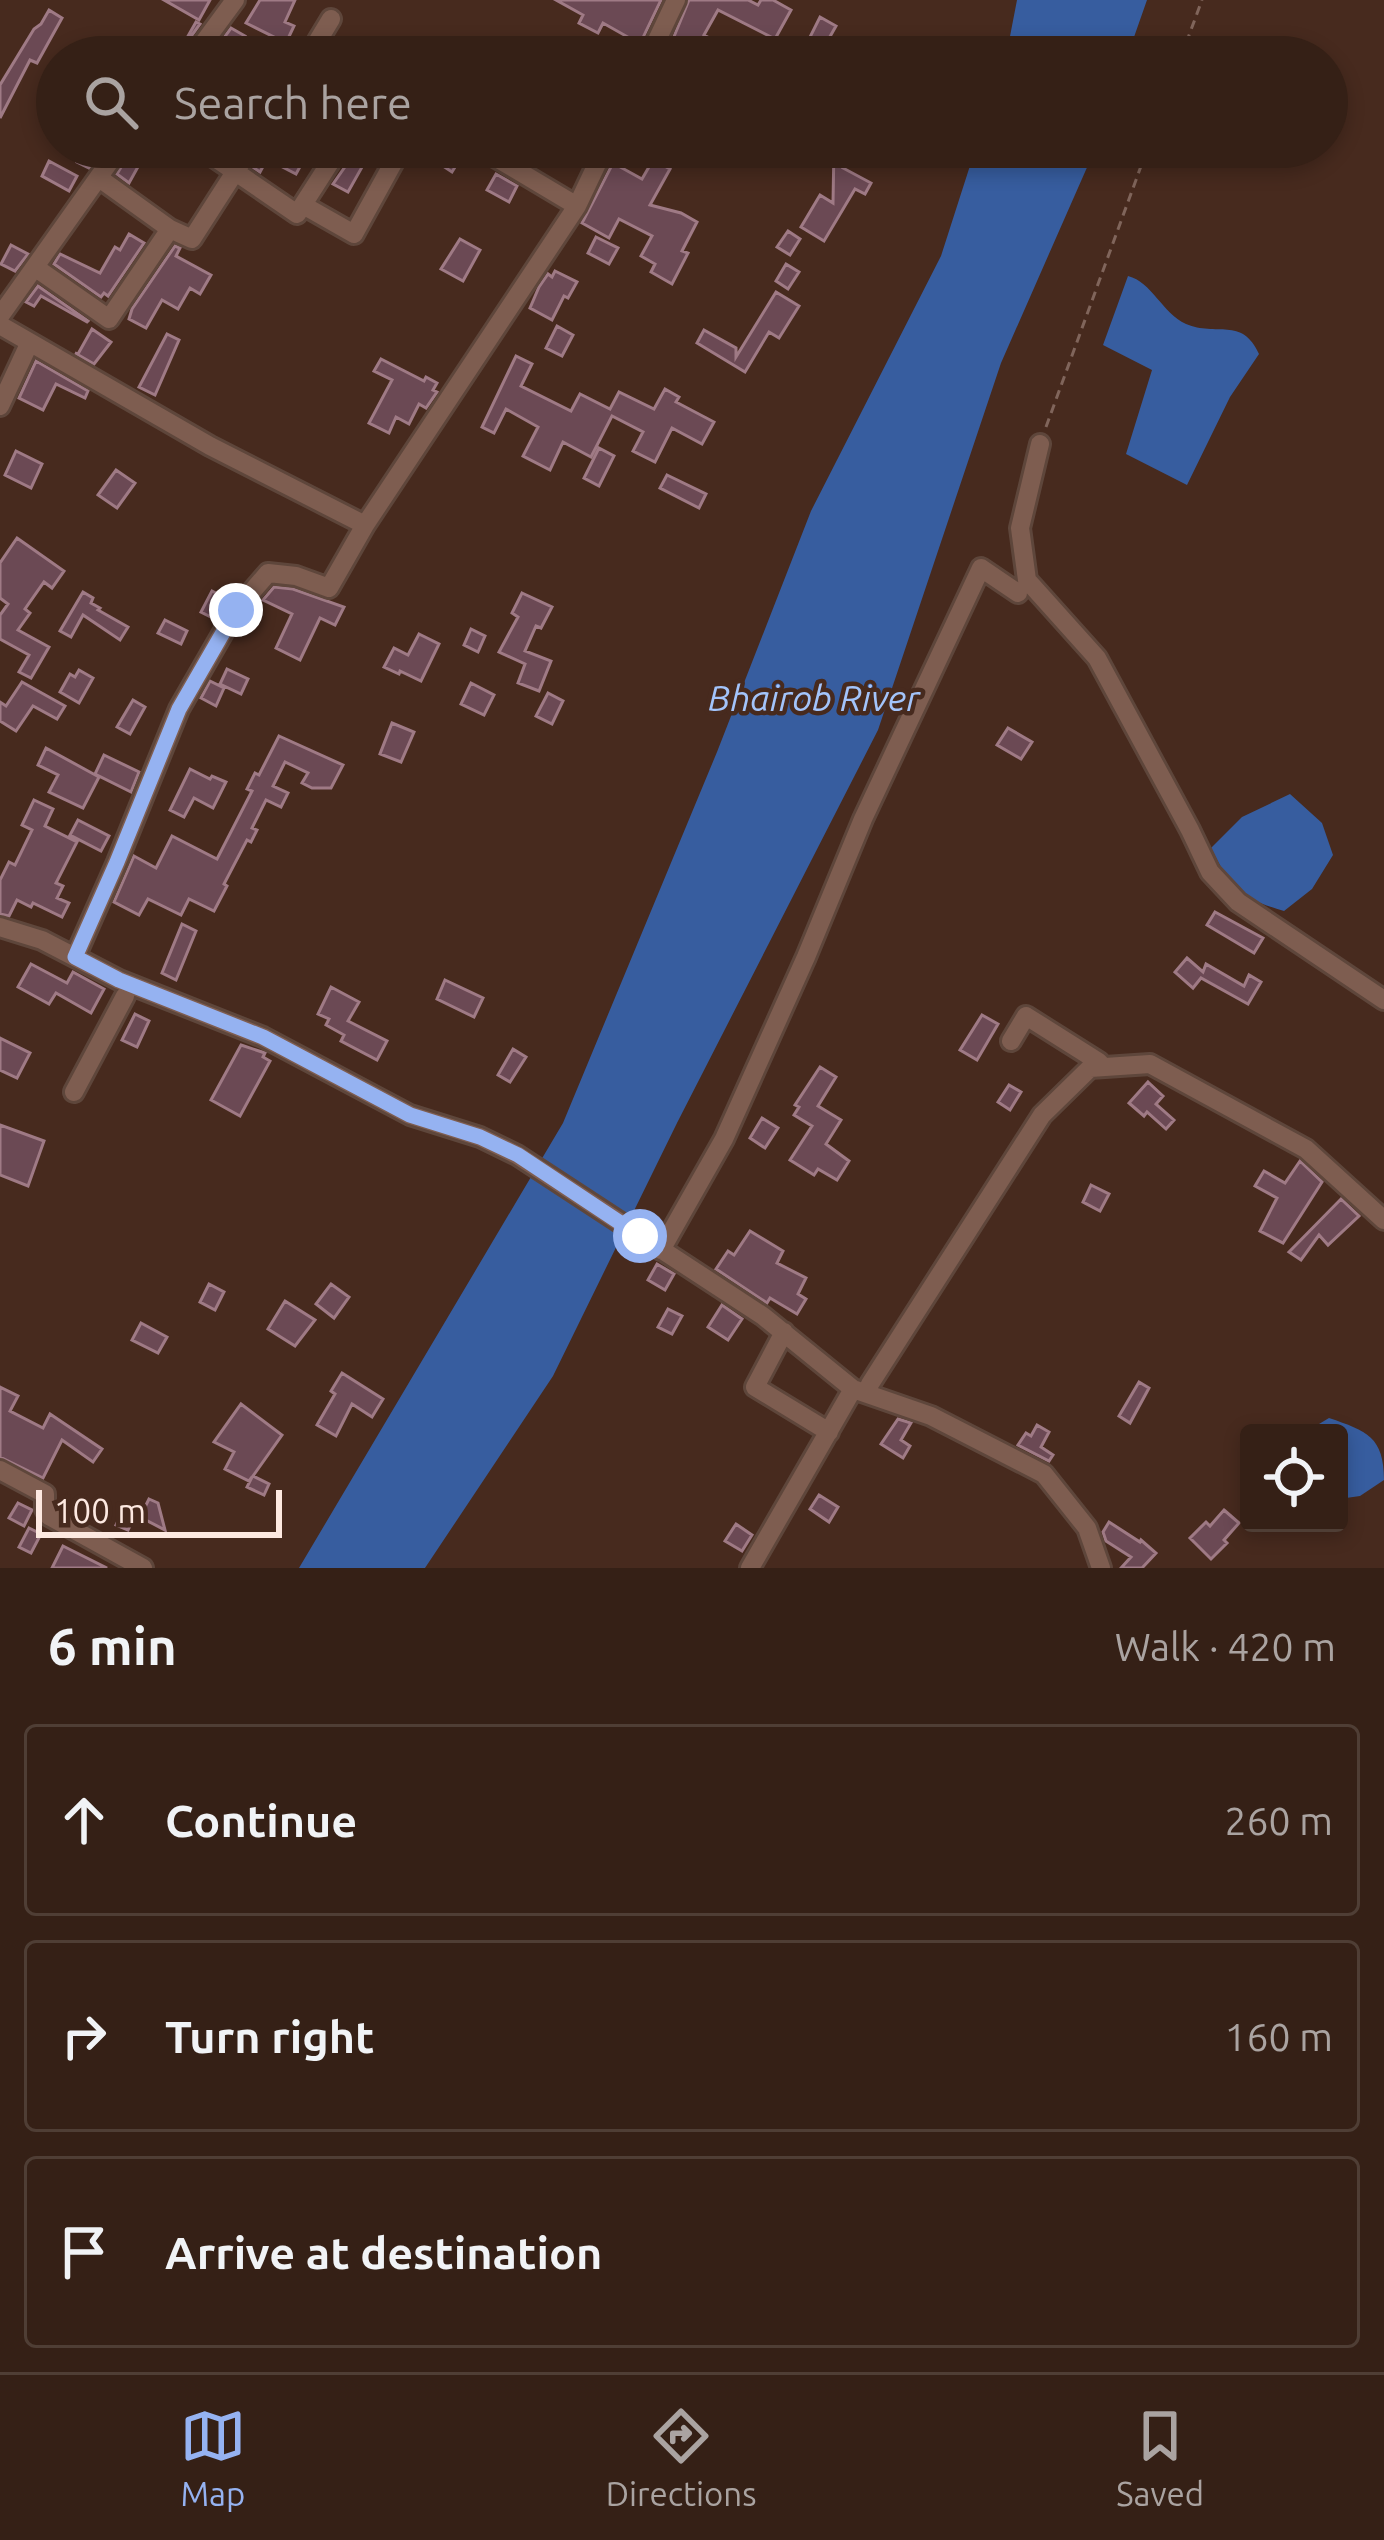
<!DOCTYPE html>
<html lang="en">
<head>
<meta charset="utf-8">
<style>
  :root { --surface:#352016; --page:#3d281f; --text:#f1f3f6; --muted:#aaa3a1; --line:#4f3e35; --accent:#95b2f1 }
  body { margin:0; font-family:Ubuntu,sans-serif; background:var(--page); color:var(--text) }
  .controls { position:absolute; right:36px; bottom:36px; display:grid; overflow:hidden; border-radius:12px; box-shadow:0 6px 18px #0003 }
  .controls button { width:108px; height:108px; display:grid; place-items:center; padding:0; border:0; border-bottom:3px solid var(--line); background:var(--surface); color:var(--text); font:60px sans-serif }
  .scale { position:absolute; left:36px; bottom:30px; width:246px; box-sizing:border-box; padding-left:12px; border:6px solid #fde9e1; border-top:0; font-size:33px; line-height:42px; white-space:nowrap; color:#fde9e1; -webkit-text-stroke:9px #472a1e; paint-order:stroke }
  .stop { position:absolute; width:36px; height:36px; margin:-27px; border:9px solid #95b2f1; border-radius:50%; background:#fff }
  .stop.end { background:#95b2f1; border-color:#fff; box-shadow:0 3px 12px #0008 }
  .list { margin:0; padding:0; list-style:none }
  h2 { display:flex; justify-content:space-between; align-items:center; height:156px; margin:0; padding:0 48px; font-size:51px }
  h2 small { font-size:39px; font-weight:400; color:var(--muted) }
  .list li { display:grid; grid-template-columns:78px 1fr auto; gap:36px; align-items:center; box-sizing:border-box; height:192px; margin:0 24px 24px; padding:0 24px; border:3px solid var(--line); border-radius:12px }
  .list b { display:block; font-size:45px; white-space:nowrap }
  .list em { font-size:39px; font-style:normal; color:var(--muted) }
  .icon { flex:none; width:66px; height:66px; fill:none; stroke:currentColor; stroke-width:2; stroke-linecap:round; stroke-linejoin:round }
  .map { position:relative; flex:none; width:1384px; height:1568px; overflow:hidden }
  .search { position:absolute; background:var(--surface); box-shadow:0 6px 18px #0003; left:36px; right:36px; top:36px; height:132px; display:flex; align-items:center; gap:30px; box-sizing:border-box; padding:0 42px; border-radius:66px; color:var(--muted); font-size:45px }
  .sheet { height:804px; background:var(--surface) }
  nav { display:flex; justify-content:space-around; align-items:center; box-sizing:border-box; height:168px; border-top:3px solid var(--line); background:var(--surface); font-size:33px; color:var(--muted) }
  nav a { display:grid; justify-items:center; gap:6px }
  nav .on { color:var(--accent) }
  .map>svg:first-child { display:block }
  .water { fill:#375d9f }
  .building { fill:#6b4954; stroke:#9f7a85; stroke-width:3 }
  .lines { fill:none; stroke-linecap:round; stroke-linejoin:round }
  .street-casing { stroke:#5e463b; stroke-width:24 }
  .path { stroke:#80655b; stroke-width:3; stroke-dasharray:9 6; stroke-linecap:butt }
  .street { stroke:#7e5d50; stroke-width:18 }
  .route { stroke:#95b2f1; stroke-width:15 }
  .labels { text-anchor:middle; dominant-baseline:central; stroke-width:9; stroke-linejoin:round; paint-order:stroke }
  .water-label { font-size:36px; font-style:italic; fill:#a3c4fb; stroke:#472a1e }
</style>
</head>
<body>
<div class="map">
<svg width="1384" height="1568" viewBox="0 0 1384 1568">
  <rect width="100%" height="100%" fill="#472a1e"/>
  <path class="water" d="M1017 0H1147L1127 57H1006Z
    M976 147H1096L1001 363 878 730 677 1123 553 1376 425 1568H299L563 1123 717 752 811 511 941 256Z
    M1128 276C1152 282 1162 313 1186 324 1216 337 1242 316 1259 354L1230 397 1187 485 1126 454 1152 370 1103 345Z
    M1290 794 1322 823 1333 855 1312 889 1284 911C1240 898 1232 890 1211 848L1242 817Z
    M1329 1418C1367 1431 1384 1437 1384 1480L1360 1496 1339 1499V1433H1304Z"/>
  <path class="building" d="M164 0H210L199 20Z
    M260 0H295L285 22 294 26 286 43 246 23Z
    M556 0H661L640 44 603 23 598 33 579 23 583 15Z
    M689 0H748L758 5 761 0H773L791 10 775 39 718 10 704 35 744 57H668L673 39Z
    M49 10 62 18 37 63 30 60 0 118V85L34 29 41 24Z
    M820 17 836 26 823 49 808 41Z
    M196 22 200 24 182 49 180 57H130L137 44 160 54 169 38 183 45Z
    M231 28 245 36 233 57H210Z
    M85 147 101 150 89 168 77 162Z
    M133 147H149L129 183 117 174Z
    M264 147H274L302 163 296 174 267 159 260 172 254 168Z
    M447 147H465V151L452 172 437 162Z
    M834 147H855L843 168 871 183 865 194 855 189 824 241 801 227 820 195 833 203Z
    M354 154 366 160 348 192 333 184Z
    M653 160 670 169 650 205 681 213 697 222 682 251 688 253 672 284 651 272 655 264 641 256 652 236 619 219 609 238 582 223 613 163 642 179Z
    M49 161 77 176 69 191 42 176Z
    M496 174 517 186 509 202 487 190Z
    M788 231 800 239 790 255 777 247Z
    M129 234 144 243 108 296 104 293 101 297 54 264 60 254 100 273 115 247 120 250Z
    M596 237 618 248 609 264 588 253Z
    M460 239 480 250 463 281 441 269Z
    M11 245 28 254 15 271 1 264Z
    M175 246 180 248 176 256 211 275 200 294 190 288 178 309 162 300 146 328 129 319 132 309Z
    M786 264 799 272 788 289 776 281Z
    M555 271 577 282 568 298 564 296 552 320 530 308 539 287 548 274 552 277Z
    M38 286 88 321 87 322 41 296 34 306 26 302Z
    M776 292 799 306 779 338 769 332 745 372 697 343 704 330 736 348V357Z
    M557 326 573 335 562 356 546 348Z
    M92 329 111 342 94 364 75 353 78 354Z
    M167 334 179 340 155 395 139 387Z
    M516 356 532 364 521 386 571 411 580 394 610 409 619 392 654 409 665 389 679 397 676 402 714 422 702 444 672 428 655 462 633 451 643 432 612 416 591 457 563 442 550 470 523 456 538 427 506 409 494 433 482 427Z
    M381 359 424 381 426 377 437 383 433 390 437 392 426 408 419 404 409 424 396 417 389 433 369 423 392 380 374 371Z
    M36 361 88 391 85 398 56 384 43 410 19 398Z
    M599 448 614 456 599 486 584 478Z
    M16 451 42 464 31 488 5 475Z
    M116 470 135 483 117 508 98 495Z
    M667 475 706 494 699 508 660 488Z
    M17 538 64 571 52 588 44 582 25 609 30 613 18 630 49 647 31 678 19 672 29 655 0 639V615L8 604 0 598V563Z
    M274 587 293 589 344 607 335 625 320 618 300 660 276 648 292 614 263 600Z
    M212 591 228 599 215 619 201 612Z
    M83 592 93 598 91 603 100 608 98 610 128 627 120 640 83 615 71 637 60 631Z
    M522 593 552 607 541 628 536 626 525 651 551 661 539 691 518 683 525 664 499 652 518 617 512 613Z
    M165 620 187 631 181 644 158 633Z
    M471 629 485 636 478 652 464 645Z
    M419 634 439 644 421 681 400 671 399 674 384 667 394 648 408 655Z
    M227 669 248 679 241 694 220 684Z
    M79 670 93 678 79 703 60 692 70 674 75 677Z
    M210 681 224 688 216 706 201 698Z
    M22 682 65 706 57 719 33 706 16 731 0 721V702L6 706Z
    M471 683 494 695 484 715 461 704Z
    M548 693 563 701 552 724 536 716Z
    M133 700 145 707 130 734 117 727Z
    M392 723 414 732 401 762 380 754Z
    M1008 728 1032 742 1021 759 997 745Z
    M279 736 343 765 331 788H312L302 783 308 773 285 762 273 786 288 793 281 807 266 800 252 828 257 830 251 842 247 840 224 884 227 886 214 911 189 899 181 915 148 899 139 915 114 902 134 856 156 868 172 836 217 859 252 791 247 789 255 773 259 775Z
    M46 748 99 777 83 808 49 792 58 775 38 765Z
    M104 755 139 772 131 792 95 774Z
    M190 769 210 779 212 776 226 782 213 808 194 798 184 817 170 810Z
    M34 800 53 809 45 826 77 842 56 883 63 886 57 898 69 903 62 917 33 903 31 907 17 900 9 916 0 914V880L9 862 15 865 32 830 22 825Z
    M78 820 109 836 101 851 70 835Z
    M1215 912 1263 938 1254 953 1207 925Z
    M182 924 196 931 176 980 162 973Z
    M1187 958 1203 972 1206 964 1244 986 1249 975 1261 982 1248 1004 1201 978 1193 988 1175 972Z
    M31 964 67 983 73 972 104 989 91 1013 56 993 49 1004 18 987Z
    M445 980 483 998 474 1017 437 999Z
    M331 987 359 1002 348 1021 387 1041 377 1060 341 1041 344 1035 326 1025 329 1019 318 1014Z
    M135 1014 149 1021 137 1047 122 1040Z
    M982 1015 998 1024 977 1060 960 1050Z
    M0 1038 30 1053 17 1078 0 1070Z
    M241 1045 265 1053 263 1057 270 1061 240 1116 211 1100Z
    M513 1049 526 1057 510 1082 498 1075Z
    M820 1067 836 1077 818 1106 841 1120 826 1144 849 1161 837 1180 818 1169 814 1175 790 1160 812 1126 794 1115 799 1107 795 1105Z
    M1148 1082 1163 1096 1156 1104 1174 1120 1166 1129 1147 1112 1144 1116 1129 1103Z
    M1009 1085 1021 1092 1010 1110 998 1102Z
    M762 1118 778 1128 765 1148 750 1138Z
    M0 1125 44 1141 28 1186 0 1175Z
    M1300 1161 1322 1182 1283 1243 1260 1231 1277 1198 1255 1186 1264 1171 1285 1183Z
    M1091 1185 1109 1194 1100 1211 1083 1202Z
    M1341 1199 1359 1216 1328 1245 1319 1235 1301 1260 1289 1252Z
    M750 1231 783 1251 777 1263 806 1278 798 1294 806 1299 797 1314 770 1298 767 1303 716 1269 728 1251 734 1255Z
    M657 1264 674 1274 665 1290 648 1280Z
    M209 1284 224 1292 215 1310 200 1302Z
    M331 1284 349 1297 334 1318 316 1304Z
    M285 1301 315 1320 295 1346 268 1329Z
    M722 1305 742 1319 728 1340 708 1327Z
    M668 1309 682 1316 672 1334 658 1327Z
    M141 1323 167 1337 158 1353 132 1340Z
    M342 1373 383 1399 372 1417 352 1404 336 1436 317 1425 335 1394 331 1391Z
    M1139 1382 1149 1388 1130 1423 1119 1416Z
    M0 1387 18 1396 10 1411 43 1428 50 1414 102 1449 93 1462 62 1440 43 1478 0 1457Z
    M241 1404 282 1435 253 1476 269 1484 264 1495 247 1487 252 1477 249 1481 225 1469 234 1452 214 1442Z
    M898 1419 911 1423 901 1440 910 1446 903 1458 881 1444Z
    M1037 1425 1049 1432 1041 1447 1053 1455 1049 1461 1018 1445 1026 1433 1031 1436Z
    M819 1495 838 1507 829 1522 810 1509Z
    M149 1499 158 1503 165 1530 140 1517Z
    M18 1503 32 1510 24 1526 9 1518Z
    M126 1504 138 1510 128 1530 116 1525Z
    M1224 1510 1239 1523 1224 1540 1227 1543 1211 1559 1190 1538 1206 1522 1210 1526Z
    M1109 1522 1140 1542 1141 1540 1156 1553 1142 1568H1121L1131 1557 1106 1541 1103 1532Z
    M736 1524 752 1535 742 1551 725 1541Z
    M29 1528 41 1534 31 1553 19 1547Z
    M63 1546 107 1568H52Z"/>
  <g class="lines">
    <defs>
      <path id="street" d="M193 57 235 0
        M308 57 331 19
        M649 57 676 0
        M199 147 297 214 340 147
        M478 147 577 206
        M99 178 170 229 192 239 251 147
        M303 205 354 234 402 147
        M36 268 109 319 170 229
        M0 316 120 147
        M0 325 210 446 365 525 329 588 296 576 268 573 236 610 179 709 117 862 75 957
        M0 406 29 344
        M1040 444 1020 528 1027 580 1097 658 1190 830 1210 872 1238 902 1384 1000
        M365 525 577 206 605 147
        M0 927 42 940 119 980 263 1037 410 1115 480 1137 517 1155 763 1316 853 1389 931 1416 1044 1474 1087 1528 1101 1568
        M1011 1041 1026 1016 1099 1062
        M74 1092 125 996
        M661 1250 724 1139 806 957 863 819 981 568 1018 593
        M784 1332 755 1387 829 1432
        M870 1384 1042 1115 1090 1068 1150 1064 1306 1149 1384 1220
        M0 1470 45 1494V1509L49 1516 143 1568
        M750 1568 853 1389"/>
    </defs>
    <use href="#street" class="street-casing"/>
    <path class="path" d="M1181 57 1202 0
      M1046 427 1148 147"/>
    <use href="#street" class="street"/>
  </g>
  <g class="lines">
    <path class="route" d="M236 610 179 709 117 862 75 957 119 980 263 1037 410 1115 480 1137 518 1155 640 1236"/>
  </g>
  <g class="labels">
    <g class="water-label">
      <text x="814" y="697">Bhairob River</text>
    </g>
  </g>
</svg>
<div class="controls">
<button><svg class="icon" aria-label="locate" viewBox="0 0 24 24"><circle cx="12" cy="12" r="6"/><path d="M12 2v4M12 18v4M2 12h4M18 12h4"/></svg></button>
</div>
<div class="scale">100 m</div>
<div class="stop" style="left:640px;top:1236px"></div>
<div class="stop end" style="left:236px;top:610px"></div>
<div class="search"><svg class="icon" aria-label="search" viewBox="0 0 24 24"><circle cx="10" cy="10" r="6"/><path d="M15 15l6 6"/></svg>Search here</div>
</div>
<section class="sheet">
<h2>6 min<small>Walk · 420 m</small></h2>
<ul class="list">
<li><svg class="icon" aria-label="ahead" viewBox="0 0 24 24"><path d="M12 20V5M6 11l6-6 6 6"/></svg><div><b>Continue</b></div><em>260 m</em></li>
<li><svg class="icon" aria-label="right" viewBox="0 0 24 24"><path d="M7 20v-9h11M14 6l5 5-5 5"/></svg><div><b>Turn right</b></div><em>160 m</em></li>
<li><svg class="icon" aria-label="arrive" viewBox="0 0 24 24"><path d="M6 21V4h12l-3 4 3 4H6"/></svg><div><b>Arrive at destination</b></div></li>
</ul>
</section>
<nav>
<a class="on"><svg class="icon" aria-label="map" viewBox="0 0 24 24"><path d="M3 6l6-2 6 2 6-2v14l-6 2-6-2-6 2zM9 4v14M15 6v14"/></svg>Map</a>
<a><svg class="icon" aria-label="directions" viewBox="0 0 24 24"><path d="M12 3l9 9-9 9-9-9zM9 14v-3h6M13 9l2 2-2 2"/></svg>Directions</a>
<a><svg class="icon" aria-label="saved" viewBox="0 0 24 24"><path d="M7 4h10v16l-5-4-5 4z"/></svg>Saved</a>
</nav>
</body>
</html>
